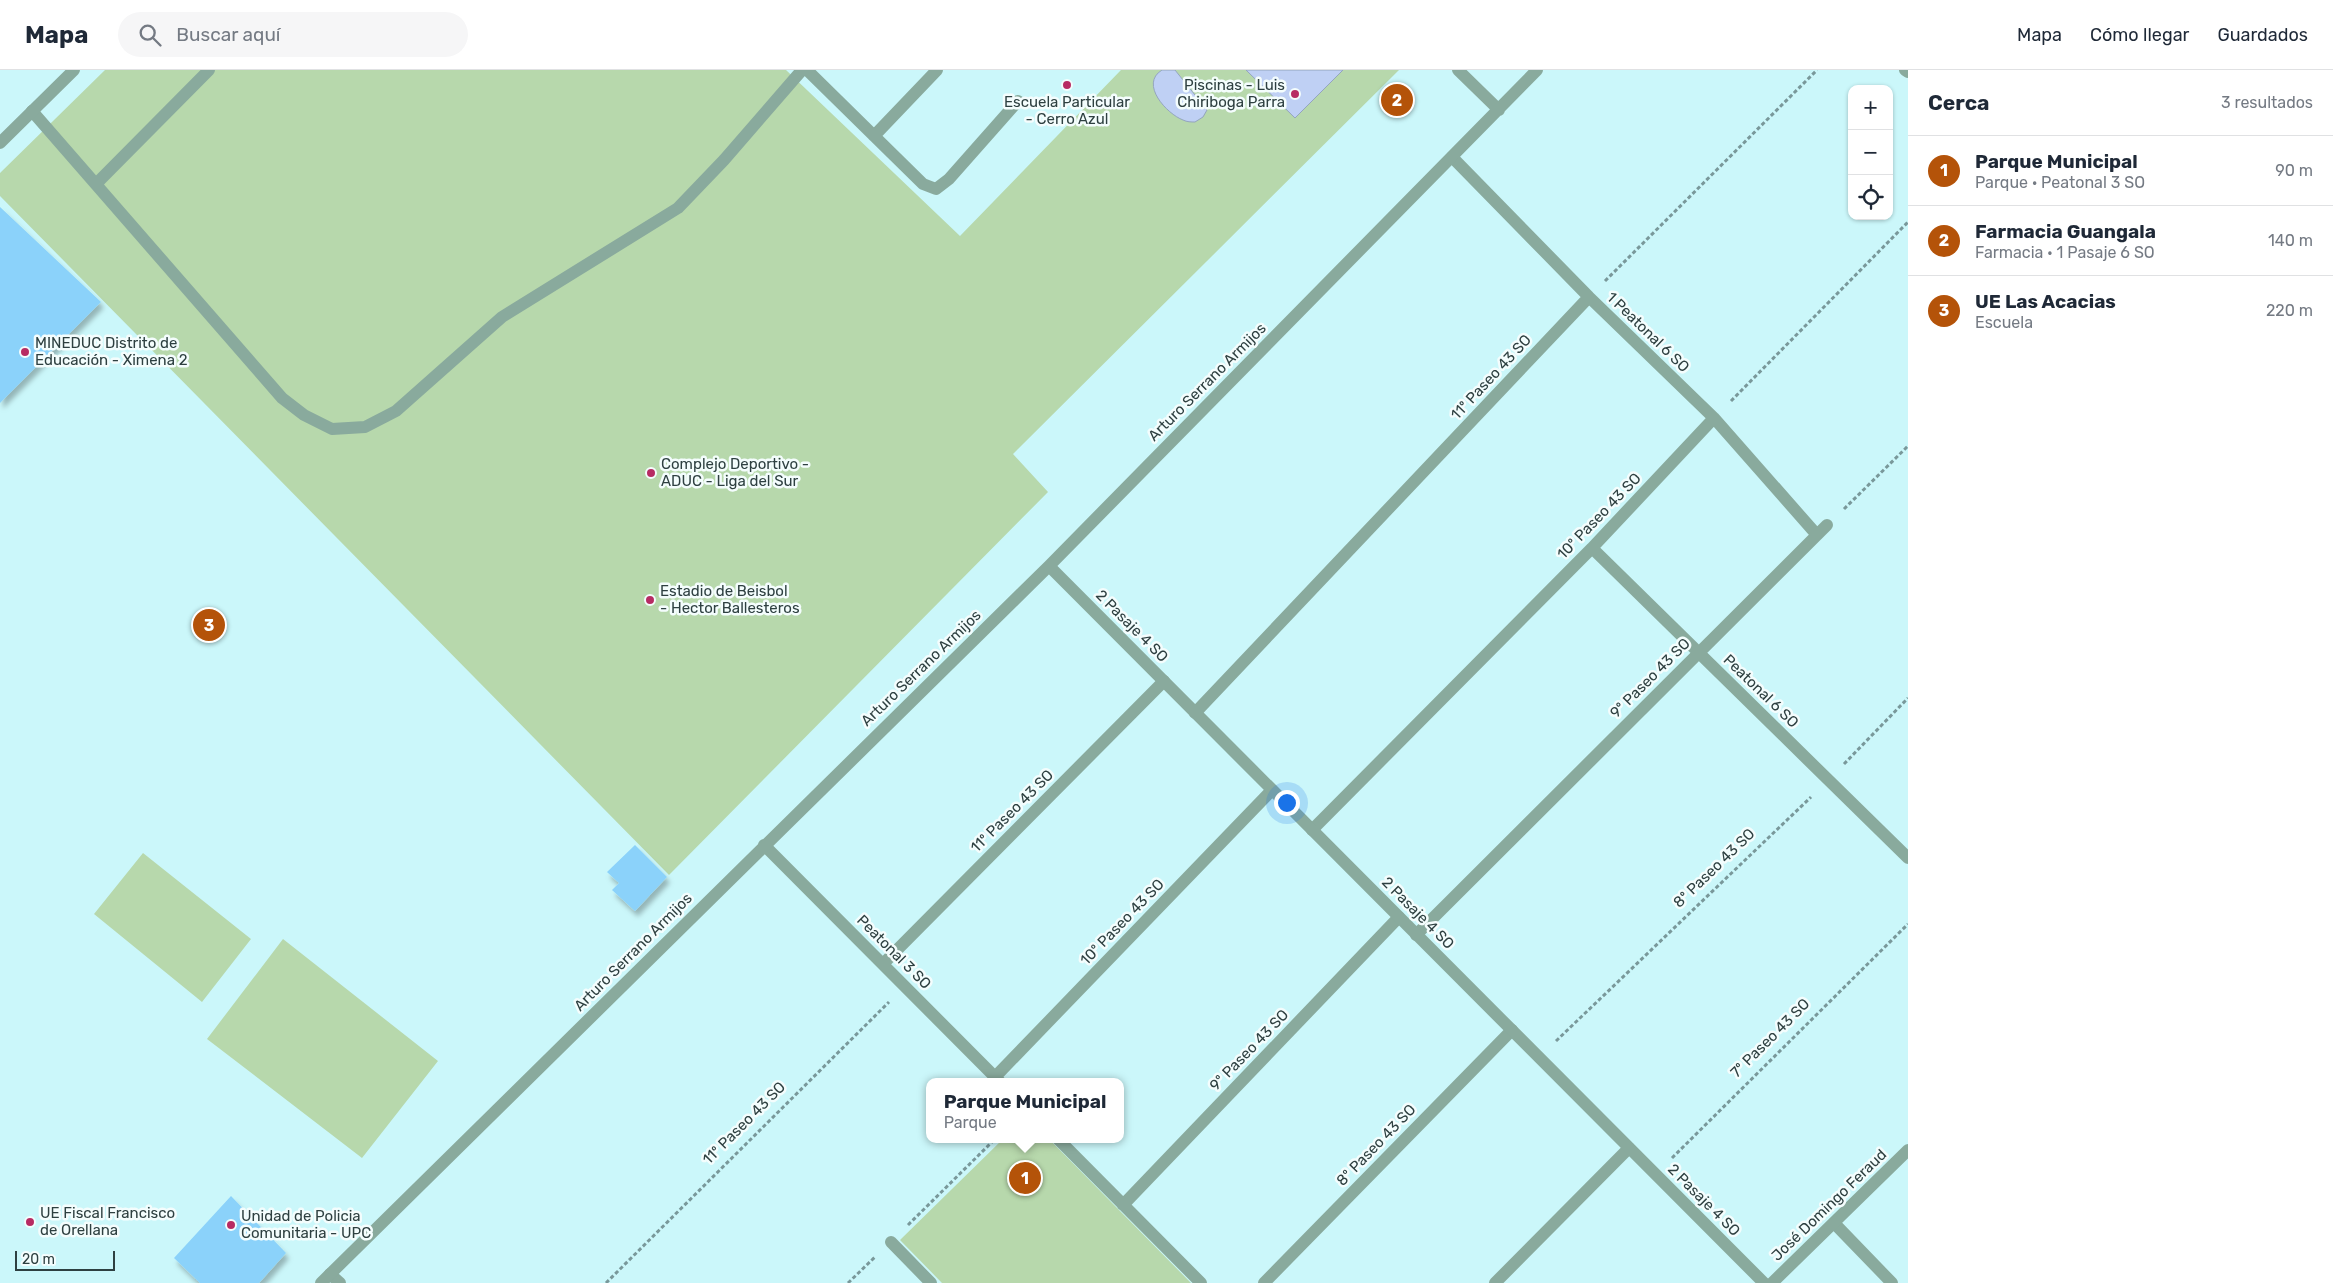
<!DOCTYPE html>
<html lang="es">
<head>
<meta charset="utf-8">
<style>
  :root { --surface:#fff; --page:#f6f6f7; --text:#1f2937; --muted:#747a83; --line:#e0e1e3; --accent:#b45309 }
  body { margin:0; font-family:Rubik,sans-serif; background:var(--page); color:var(--text) }
  .controls { position:absolute; right:15px; top:15px; display:grid; overflow:hidden; border-radius:10px; box-shadow:0 1px 4px #0004 }
  .controls button { width:45px; height:45px; display:grid; place-items:center; padding:0; border:0; border-bottom:1px solid var(--line); background:var(--surface); color:var(--text); font:25px sans-serif }
  .scale { position:absolute; left:15px; bottom:12px; width:100px; box-sizing:border-box; padding-left:5px; border:2px solid #2e4041; border-top:0; font-size:14px; line-height:18px; white-space:nowrap; color:#2e4041; -webkit-text-stroke:4px #f4fdfd; paint-order:stroke }
  .you { position:absolute; left:1286px; top:732px; width:18px; height:18px; margin:-12px; border:4px solid #fff; border-radius:50%; background:#1a73e8; box-shadow:0 0 0 8px #1a73e833 }
  .badge { display:grid; place-items:center; width:32px; height:32px; border-radius:50%; background:var(--accent); color:#fff; font-size:16px; font-weight:700 }
  .pin { position:absolute; translate:-50% -50%; border:2px solid #fff; box-shadow:0 1px 5px #0006 }
  .popup { position:absolute; left:926px; top:1008px; width:198px; height:65px; box-sizing:border-box; display:grid; place-content:center; border-radius:10px; background:var(--surface); filter:drop-shadow(0 1px 4px #0005); font-size:16px; white-space:nowrap; color:var(--muted) }
  .popup b { font-size:19px; color:var(--text) }
  .popup::after { content:''; position:absolute; left:50%; top:100%; margin-left:-10px; border:10px solid transparent; border-top-color:var(--surface) }
  .list { margin:0; padding:0; list-style:none }
  h2 { display:flex; justify-content:space-between; align-items:center; height:65px; margin:0; padding:0 20px; font-size:21px }
  h2 small { font-size:16px; font-weight:400; color:var(--muted) }
  .list li { display:grid; grid-template-columns:32px 1fr auto; gap:15px; align-items:center; box-sizing:border-box; height:70px; padding:0 20px; border-top:1px solid var(--line) }
  .list b { display:block; font-size:19px; white-space:nowrap }
  .list p { margin:0; font-size:16px; white-space:nowrap; color:var(--muted) }
  .list em { font-size:16px; font-style:normal; color:var(--muted) }
  .icon { flex:none; width:28px; height:28px; fill:none; stroke:currentColor; stroke-width:2; stroke-linecap:round; stroke-linejoin:round }
  .map { position:relative; flex:none; width:1908px; height:1213px; overflow:hidden }
  header { display:flex; align-items:center; gap:30px; box-sizing:border-box; height:70px; padding:0 25px; background:var(--surface); border-bottom:1px solid var(--line) }
  header strong { font-size:24px }
  nav { display:flex; gap:28px; margin-inline-start:auto; font-size:18px }
  .search { width:350px; height:45px; background:var(--page); display:flex; align-items:center; gap:12px; box-sizing:border-box; padding:0 18px; border-radius:28px; color:var(--muted); font-size:19px }
  main { display:flex }
  aside { flex:1; background:var(--surface) }
  .map>svg:first-child { display:block }
  .green { fill:#b7d8ac }
  .water { fill:#bfd0f4; stroke:#94a5be }
  .building { fill:#8bd2fa; filter:url(#shadow) }
  .lines { fill:none; stroke-linecap:round; stroke-linejoin:round }
  .path { stroke:#79989a; stroke-width:3; stroke-dasharray:4 2.5; stroke-linecap:butt }
  .service { stroke:#89aa9d; stroke-width:12 }
  .minor { stroke:#89aa9d; stroke-width:12 }
  .tertiary { stroke:#89aa9d; stroke-width:12 }
  .poi-dot { fill:#b72b63; stroke:#f4fdfd; stroke-width:2 }
  .labels { text-anchor:middle; dominant-baseline:central; stroke-width:5; stroke-linejoin:round; paint-order:stroke }
  .poi-label { font-size:15px; fill:#2e4041; stroke:#f4fdfd; text-anchor:start }
  .street-label { font-size:15px; fill:#2e4041; stroke:#f4fdfd }
</style>
</head>
<body>
<header>
<strong>Mapa</strong>
<div class="search"><svg class="icon" aria-label="search" viewBox="0 0 24 24"><circle cx="10" cy="10" r="6"/><path d="M15 15l6 6"/></svg>Buscar aquí</div>
<nav><a>Mapa</a><a>Cómo llegar</a><a>Guardados</a></nav>
</header>
<main>
<div class="map">
<svg width="1908" height="1213" viewBox="0 0 1908 1213">
  <defs>
    <filter id="shadow"><feDropShadow dx="3" dy="5.5" stdDeviation="2.5" flood-color="#0004"/></filter>
  </defs>
  <rect width="100%" height="100%" fill="#cbf7fa"/>
  <path class="green" d="M105 0H786L960 166 1121 0H1399L1013 384 1048 422 669 805 0 126V103Z
    M143 783 251 869 202 932 94 844Z
    M283 869 438 991 362 1088 207 969Z
    M1003 1069H1049L1191 1213H942L900 1170Z"/>
  <path class="water" d="M1162 0H1175L1207 40 1203 47 1195 52C1191 52 1187 52 1183 50 1167 44 1139 14 1162 0Z
    M1246 0H1343L1295 48Z"/>
  <path class="building" d="M0 137 101 232 0 333Z
    M635 775 667 807 635 841 612 820 619 813 607 802Z
    M231 1126 286 1183 259 1213H200L174 1188Z"/>
  <g class="lines">
    <path class="path" d="M1605 211 1817 0
      M1731 331 1908 152
      M1844 439 1908 376
      M1844 694 1908 628
      M1556 971 1811 727
      M1672 1088 1908 854
      M908 1155 995 1069
      M606 1213 889 932
      M848 1213 875 1187"/>
    <path class="service" d="M807 0 923 114 936 119 949 109 1018 31
      M32 41 282 328 304 345 332 359 365 357 396 341 502 247 678 138 724 90 802 0
      M874 66 937 0
      M96 114 209 0"/>
    <path class="minor" d="M1452 87 1589 227 1714 348 1817 465
      M1592 478 1908 788
      M1195 643 1589 227
      M1312 760 1592 478 1714 348
      M764 775 1000 1012
      M1416 865 1827 455
      M883 894 1164 611
      M995 1007 1272 720
      M1058 1069 1201 1213
      M1123 1135 1399 847
      M1834 1153 1892 1213
      M891 1172 931 1213
      M330 1204 340 1213
      M1264 1213 1512 960
      M1495 1213 1629 1078"/>
    <path class="tertiary" d="M1458 0 1499 40
      M1905 0 1908 2
      M0 73 74 0
      M1049 496 1764 1213
      M321 1213 1049 496 1537 0
      M1772 1213 1908 1080"/>
  </g>
  <g class="poi-dot">
    <circle cx="1067" cy="15" r="5"/>
    <circle cx="1295" cy="24" r="5"/>
    <circle cx="25" cy="282" r="5"/>
    <circle cx="651" cy="403" r="5"/>
    <circle cx="650" cy="530" r="5"/>
    <circle cx="30" cy="1152" r="5"/>
    <circle cx="231" cy="1155" r="5"/>
  </g>
  <g class="labels">
    <g class="poi-label">
      <text x="1285" y="15" text-anchor="end">Piscinas - Luis<tspan x="1285" dy="17">Chiriboga Parra</tspan></text>
      <text x="1067" y="32" text-anchor="middle">Escuela Particular<tspan x="1067" dy="17">- Cerro Azul</tspan></text>
      <text x="35" y="273">MINEDUC Distrito de<tspan x="35" dy="17">Educación - Ximena 2</tspan></text>
      <text x="661" y="394">Complejo Deportivo -<tspan x="661" dy="17">ADUC - Liga del Sur</tspan></text>
      <text x="660" y="521">Estadio de Beisbol<tspan x="660" dy="17">- Hector Ballesteros</tspan></text>
      <text x="40" y="1143">UE Fiscal Francisco<tspan x="40" dy="17">de Orellana</tspan></text>
      <text x="241" y="1146">Unidad de Policia<tspan x="241" dy="17">Comunitaria - UPC</tspan></text>
    </g>
    <g class="street-label">
      <text transform="translate(1648 262) rotate(44)">1 Peatonal 6 SO</text>
      <text transform="translate(1491 307) rotate(-47)">11º Paseo 43 SO</text>
      <text transform="translate(1207 312) rotate(-45)">Arturo Serrano Armijos</text>
      <text transform="translate(1599 446) rotate(-46)">10º Paseo 43 SO</text>
      <text transform="translate(1132 556) rotate(45)">2 Pasaje 4 SO</text>
      <text transform="translate(921 598) rotate(-44)">Arturo Serrano Armijos</text>
      <text transform="translate(1650 608) rotate(-45)">9º Paseo 43 SO</text>
      <text transform="translate(1761 621) rotate(44)">Peatonal 6 SO</text>
      <text transform="translate(1012 741) rotate(-45)">11º Paseo 43 SO</text>
      <text transform="translate(1714 798) rotate(-44)">8º Paseo 43 SO</text>
      <text transform="translate(1418 843) rotate(45)">2 Pasaje 4 SO</text>
      <text transform="translate(1122 852) rotate(-46)">10º Paseo 43 SO</text>
      <text transform="translate(633 882) rotate(-45)">Arturo Serrano Armijos</text>
      <text transform="translate(894 882) rotate(45)">Peatonal 3 SO</text>
      <text transform="translate(1770 968) rotate(-45)">7º Paseo 43 SO</text>
      <text transform="translate(1249 980) rotate(-46)">9º Paseo 43 SO</text>
      <text transform="translate(744 1053) rotate(-45)">11º Paseo 43 SO</text>
      <text transform="translate(1376 1075) rotate(-46)">8º Paseo 43 SO</text>
      <text transform="translate(1704 1130) rotate(45)">2 Pasaje 4 SO</text>
      <text transform="translate(1829 1135) rotate(-44)">José Domingo Feraud</text>
    </g>
  </g>
</svg>
<div class="controls">
<button>+</button>
<button>−</button>
<button><svg class="icon" aria-label="locate" viewBox="0 0 24 24"><circle cx="12" cy="12" r="6"/><path d="M12 2v4M12 18v4M2 12h4M18 12h4"/></svg></button>
</div>
<div class="scale">20 m</div>
<div class="you"></div>
<div class="pin badge" style="left:1025px;top:1108px">1</div>
<div class="popup"><b>Parque Municipal</b>Parque</div>
<div class="pin badge" style="left:1397px;top:30px">2</div>
<div class="pin badge" style="left:209px;top:555px">3</div>
</div>
<aside>
<h2>Cerca<small>3 resultados</small></h2>
<ul class="list">
<li><span class="badge">1</span><div><b>Parque Municipal</b><p>Parque · Peatonal 3 SO</p></div><em>90 m</em></li>
<li><span class="badge">2</span><div><b>Farmacia Guangala</b><p>Farmacia · 1 Pasaje 6 SO</p></div><em>140 m</em></li>
<li><span class="badge">3</span><div><b>UE Las Acacias</b><p>Escuela</p></div><em>220 m</em></li>
</ul>
</aside>
</main>
</body>
</html>
